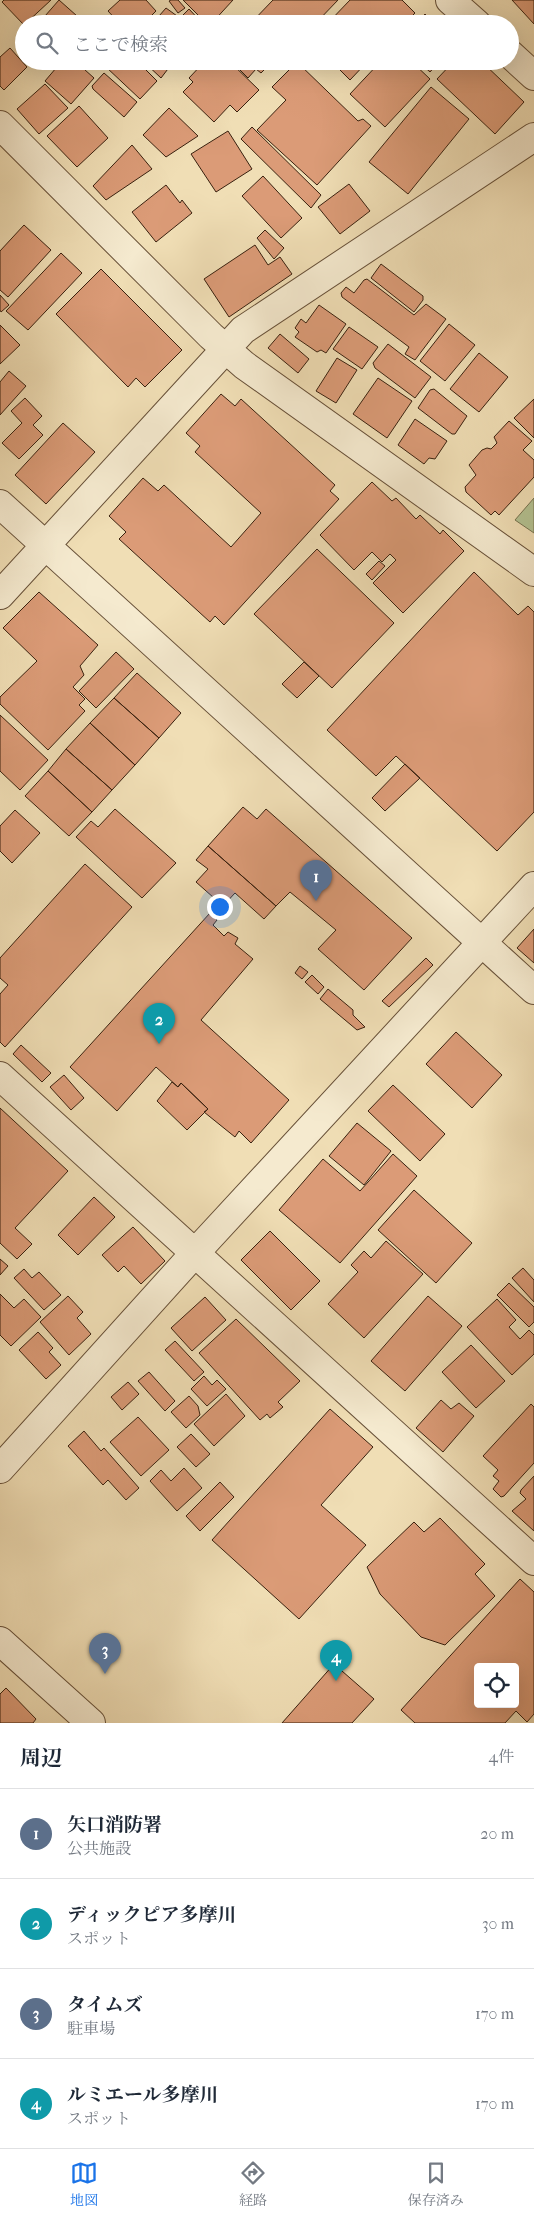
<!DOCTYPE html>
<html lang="ja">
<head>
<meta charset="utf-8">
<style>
  :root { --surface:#fff; --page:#f6f6f7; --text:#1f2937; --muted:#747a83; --line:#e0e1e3; --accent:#1a73e8 }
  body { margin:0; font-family:"IM FELL French Canon","Noto Serif JP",serif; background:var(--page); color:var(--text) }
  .controls { position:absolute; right:15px; bottom:15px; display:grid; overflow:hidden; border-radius:5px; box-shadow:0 5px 20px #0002 }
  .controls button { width:45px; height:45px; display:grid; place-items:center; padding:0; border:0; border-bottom:1px solid var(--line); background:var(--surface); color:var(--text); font:25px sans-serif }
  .you { position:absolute; left:219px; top:906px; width:18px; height:18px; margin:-12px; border:4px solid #fff; border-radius:50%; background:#1a73e8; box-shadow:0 0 0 8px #1a73e833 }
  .badge { display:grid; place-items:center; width:32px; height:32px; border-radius:50%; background:var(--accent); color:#fff; font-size:16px; font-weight:700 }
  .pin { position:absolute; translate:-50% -41px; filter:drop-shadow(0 1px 2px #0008) }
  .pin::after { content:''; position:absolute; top:26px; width:18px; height:15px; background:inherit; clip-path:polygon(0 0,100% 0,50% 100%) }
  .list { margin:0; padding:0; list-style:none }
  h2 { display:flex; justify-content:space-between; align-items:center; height:65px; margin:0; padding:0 20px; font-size:21px }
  h2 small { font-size:16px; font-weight:400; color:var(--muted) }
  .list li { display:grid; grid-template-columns:32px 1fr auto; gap:15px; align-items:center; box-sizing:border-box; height:90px; padding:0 20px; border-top:1px solid var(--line) }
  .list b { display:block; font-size:19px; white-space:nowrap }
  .list p { margin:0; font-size:16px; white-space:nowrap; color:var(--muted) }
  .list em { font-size:16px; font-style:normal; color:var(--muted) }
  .icon { flex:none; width:28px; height:28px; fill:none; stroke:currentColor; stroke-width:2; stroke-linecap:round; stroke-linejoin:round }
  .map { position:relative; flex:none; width:534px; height:1723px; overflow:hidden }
  .search { position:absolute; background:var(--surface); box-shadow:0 5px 20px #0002; left:15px; right:15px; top:15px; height:55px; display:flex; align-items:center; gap:12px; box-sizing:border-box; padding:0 18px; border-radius:28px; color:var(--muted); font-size:19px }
  .sheet { height:425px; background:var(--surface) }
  nav { display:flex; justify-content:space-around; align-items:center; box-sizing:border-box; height:70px; border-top:1px solid var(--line); background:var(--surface); font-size:14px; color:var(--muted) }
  nav a { display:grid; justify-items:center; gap:2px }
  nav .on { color:var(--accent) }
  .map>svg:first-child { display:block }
  .green { fill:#b4c292; stroke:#767250 }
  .building { fill:#db9b77; stroke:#39210f; fill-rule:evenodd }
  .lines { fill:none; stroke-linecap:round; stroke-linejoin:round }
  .minor-casing { stroke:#675038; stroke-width:30 }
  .minor { stroke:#f5eacf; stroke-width:28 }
</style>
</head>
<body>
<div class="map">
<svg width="534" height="1723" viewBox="0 0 534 1723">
  <rect width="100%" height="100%" fill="#f0deb5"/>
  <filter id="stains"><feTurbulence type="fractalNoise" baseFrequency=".004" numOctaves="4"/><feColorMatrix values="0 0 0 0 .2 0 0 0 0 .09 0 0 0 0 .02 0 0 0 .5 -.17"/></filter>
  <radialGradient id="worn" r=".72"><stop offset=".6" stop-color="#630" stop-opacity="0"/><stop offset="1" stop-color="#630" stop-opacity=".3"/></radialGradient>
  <path class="green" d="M534 498V533L515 520Z"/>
  <path class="building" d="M4 0H51L24 25 2 2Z
    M59 0 77 16 71 24H38Z
    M120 0H146L156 11 143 24H120L108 11Z
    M171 0H178L185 8 178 13 169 1Z
    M183 0H233L211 24H207Z
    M273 0H338L315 24H250Z
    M350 0H402L415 13 404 24H327Z
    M512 0H534V24Z
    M166 8 184 21 182 24H152Z
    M189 9 203 24H189L182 16Z
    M425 14 434 24H416Z
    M10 48 27 67 4 90 0 86V57Z
    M62 61H75L94 78 71 104 45 81Z
    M112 61H137L157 81 140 99 106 67Z
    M143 61H174L161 78Z
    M205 61H229L259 90 237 112 230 105 214 122 183 92 193 82 189 78Z
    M231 61H278L272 68 269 65 261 73 256 69 248 78Z
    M331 61H368L350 80Z
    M381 61H411L430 79 385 127 350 94Z
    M418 61H440L430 72Z
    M454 61H481L524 102 495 134 437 79Z
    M297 62 358 121 363 119 371 126 317 185 257 130 286 100 272 87Z
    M104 73 137 102 124 117 93 89 92 86Z
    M45 84 68 108 39 134 17 109Z
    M431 87 469 119 408 194 369 162Z
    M79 106 108 138 77 167 47 136Z
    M169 108 198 136 166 157 143 135Z
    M252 127 321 195 311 208 241 139Z
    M228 131 252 169 216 192 191 154Z
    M132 145 152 169 106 200 93 186Z
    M263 176 302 218 281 238 242 196Z
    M349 184 370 211 340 234 318 207Z
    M166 185 180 203 182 200 192 213 156 242 132 212Z
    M24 225 51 250 8 297 0 290V251Z
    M265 230 284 248 274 259 257 238Z
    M255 245 268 265 280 257 292 274 229 317 204 279Z
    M61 253 82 273 28 330 6 311Z
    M381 264 423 296V300L414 312 371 278Z
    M101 269 182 350 145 387 136 378 128 387 56 314Z
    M367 279 414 315 426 304 446 319 415 360 405 354 409 347 342 297 341 293 346 287 354 293 364 280Z
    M0 295 9 305 1 312 0 310Z
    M319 305 346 324 326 353 321 350 317 352 295 337 299 332 295 328 301 319 306 323Z
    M449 324 475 345 445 381 420 361Z
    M0 325 20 345 0 364Z
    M349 327 378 347 362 369 333 349Z
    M280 334 309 359 298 373 268 348Z
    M388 344 431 377 415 398 375 368 373 363Z
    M479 353 508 377 479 412 450 389Z
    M337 358 357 370 336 403 316 391Z
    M9 371 26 386 0 415V382Z
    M378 378 412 401 387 438 353 414Z
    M434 389 467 416 455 434H452L418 408 430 390Z
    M221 394 235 406 241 399 335 485 330 491 339 499 224 625 215 616 210 622 119 539 126 532 109 516 143 478 158 491 164 485 231 547 261 513 195 452 200 446 186 433Z
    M25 398 42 416 33 425 43 435 19 459 2 443 22 423 11 411Z
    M534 399V438L514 418Z
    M415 419 447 441 435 459 429 458 424 464 398 445Z
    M509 421 532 441 523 450 534 460V477L499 515 495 511 491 515 466 492 465 487 476 475 469 465 482 450 487 448 491 449 497 443 494 437Z
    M63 423 95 452 46 504 15 475Z
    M372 482 392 501 396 498 416 519 420 515 440 534 443 530 464 551 403 613 373 583 396 560 390 554 382 562 372 552 354 570 320 535Z
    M317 549 394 623 332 688 254 614Z
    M379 561 385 566 372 580 366 574Z
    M474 572 518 615 528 606 534 612V812L497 851 396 756 376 776 327 730Z
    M39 592 98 645 80 666 84 675 73 687 85 699 79 705 85 711 48 750 0 704V697L37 661 3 628Z
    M116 652 134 669 96 708 79 691Z
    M304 662 319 676 297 698 282 684Z
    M137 673 181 713 159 738 114 698Z
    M114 698 159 738 135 765 90 723Z
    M0 715 48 760 20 790 0 771Z
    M90 723 135 765 112 790 66 749Z
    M66 749 112 790 92 812 48 771Z
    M405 764 420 778 385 811 372 798Z
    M48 771 92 812 69 836 25 796Z
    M243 807 257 819 266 809 412 938 364 990 318 949 336 930 290 892 276 906 208 846Z
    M115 809 176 863 142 898 76 837 91 821 98 827Z
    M15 810 40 833 12 863 0 851V826Z
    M208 846 276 906 264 919 235 893 223 906 196 882 208 869 196 860Z
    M85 864 132 907 5 1047 0 1042V994L8 985 0 978V958Z
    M210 913 217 920 213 925 224 936 228 932 238 938 235 944 253 959 201 1020 289 1100 251 1143 239 1131 235 1137 204 1112 208 1109 181 1083 178 1087 156 1067 117 1111 70 1067Z
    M534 929V963L517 948Z
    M426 958 433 965 389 1007 382 1001Z
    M300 966 308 972 302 979 295 973Z
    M312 975 324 987 318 994 305 982Z
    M328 989 353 1010V1015L365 1027 357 1030 320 999Z
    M456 1032 502 1075 472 1108 426 1064Z
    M21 1045 51 1073 42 1082 13 1054Z
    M64 1075 84 1098 71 1110 50 1087Z
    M172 1082 178 1087 181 1083 208 1109 187 1130 157 1101Z
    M393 1085 445 1134 420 1161 368 1111Z
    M0 1108 68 1171 15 1228 32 1244 17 1259 0 1243Z
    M357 1123 391 1151 364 1185 329 1156Z
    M393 1154 417 1176 340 1263 279 1210 323 1159 360 1191Z
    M414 1190 472 1243 436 1283 378 1230Z
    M94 1197 115 1217 78 1255 58 1235Z
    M133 1227 165 1261 141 1284 124 1266 118 1272 102 1255Z
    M270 1231 320 1281 291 1310 241 1260Z
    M386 1241 423 1274 364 1338 328 1304 358 1272 351 1265 364 1251 371 1258Z
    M0 1259 8 1266 0 1275Z
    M523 1268 534 1280V1302L512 1278Z
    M24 1269 32 1278 39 1272 61 1295 44 1310 14 1278Z
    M509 1283 534 1307V1322L529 1327 497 1295Z
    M0 1294 14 1308 24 1299 41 1317 11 1346 0 1335Z
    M68 1296 83 1312 77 1318 91 1334 69 1355 40 1322Z
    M428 1296 462 1326 405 1391 371 1361Z
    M205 1297 226 1320 192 1351 171 1328Z
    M497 1299 516 1320 509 1327 520 1339 529 1330 534 1335V1354L512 1375 467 1327Z
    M236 1319 300 1381 278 1402 283 1407 270 1418 267 1414 260 1420 199 1353Z
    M38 1332 53 1348 49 1352 61 1365 46 1379 19 1350Z
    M175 1341 204 1372 194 1381 165 1350Z
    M471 1345 505 1381 476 1408 442 1372Z
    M149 1372 175 1401 165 1411 138 1381Z
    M204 1376 212 1385 217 1380 226 1389 207 1406 191 1389Z
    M128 1382 139 1394 122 1410 111 1397Z
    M226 1394 245 1416 214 1446 194 1424Z
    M189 1396 198 1406 200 1415 186 1428 171 1412Z
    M441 1400 451 1409 459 1403 474 1416 443 1452 416 1428Z
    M531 1404 534 1407V1463L504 1496 501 1497 493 1489 499 1481 493 1476 498 1470 483 1456Z
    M330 1409 373 1447 321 1505 366 1545 299 1619 212 1540Z
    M138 1417 169 1450 141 1476 110 1442Z
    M84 1431 101 1451 104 1448 139 1488 126 1500 108 1480 103 1485 68 1446Z
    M191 1434 210 1454 196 1467 177 1447Z
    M184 1468 202 1488 177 1511 150 1481 161 1470 171 1481Z
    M534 1476V1531L512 1511 526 1499 520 1493 521 1490Z
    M220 1482 234 1497 200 1531 186 1516Z
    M440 1518 485 1564 475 1574 495 1596 445 1645 421 1637 380 1594 367 1567 414 1522 424 1532Z
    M520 1579 534 1592V1714L527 1722 516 1711 505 1723H415L401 1710ZM478 1667H515V1704H478Z
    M334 1664 374 1699 352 1723H282Z
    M6 1688 36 1719 33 1723H0V1694Z"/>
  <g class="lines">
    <defs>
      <path id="minor" d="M450 0 477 24
        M510 54 534 76
        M0 125 211 336 244 365 534 572
        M0 504 534 990
        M0 595 243 330 534 137
        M0 1076 534 1561
        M0 1469 194 1254 534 886
        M0 1641 91 1723"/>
    </defs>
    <use href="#minor" class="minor-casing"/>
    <use href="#minor" class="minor"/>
  </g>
  <rect width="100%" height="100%" filter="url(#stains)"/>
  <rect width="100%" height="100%" fill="url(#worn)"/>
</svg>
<div class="controls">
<button><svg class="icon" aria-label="locate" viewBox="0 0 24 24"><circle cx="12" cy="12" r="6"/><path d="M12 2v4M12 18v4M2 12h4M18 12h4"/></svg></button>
</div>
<div class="you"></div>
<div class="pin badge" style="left:316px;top:901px;background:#5c6f8a">1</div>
<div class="pin badge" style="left:159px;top:1044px;background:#0f9aa8">2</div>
<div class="pin badge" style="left:105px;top:1674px;background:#5c6f8a">3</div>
<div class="pin badge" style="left:336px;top:1681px;background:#0f9aa8">4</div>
<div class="search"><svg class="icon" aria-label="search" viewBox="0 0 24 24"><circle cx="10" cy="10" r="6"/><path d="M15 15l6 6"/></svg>ここで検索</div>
</div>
<section class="sheet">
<h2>周辺<small>4件</small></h2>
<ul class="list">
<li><span class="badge" style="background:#5c6f8a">1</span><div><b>矢口消防署</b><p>公共施設</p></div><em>20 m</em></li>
<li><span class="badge" style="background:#0f9aa8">2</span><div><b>ディックピア多摩川</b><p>スポット</p></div><em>30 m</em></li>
<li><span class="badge" style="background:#5c6f8a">3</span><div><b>タイムズ</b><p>駐車場</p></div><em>170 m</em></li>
<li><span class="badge" style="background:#0f9aa8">4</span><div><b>ルミエール多摩川</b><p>スポット</p></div><em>170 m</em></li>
</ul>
</section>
<nav>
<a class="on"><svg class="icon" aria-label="map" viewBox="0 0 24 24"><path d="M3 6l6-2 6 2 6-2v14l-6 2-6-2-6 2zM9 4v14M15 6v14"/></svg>地図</a>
<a><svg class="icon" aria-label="directions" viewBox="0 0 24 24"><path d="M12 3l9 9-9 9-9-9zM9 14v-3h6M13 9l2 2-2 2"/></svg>経路</a>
<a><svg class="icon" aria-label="saved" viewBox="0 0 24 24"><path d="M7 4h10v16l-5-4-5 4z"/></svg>保存済み</a>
</nav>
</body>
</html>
